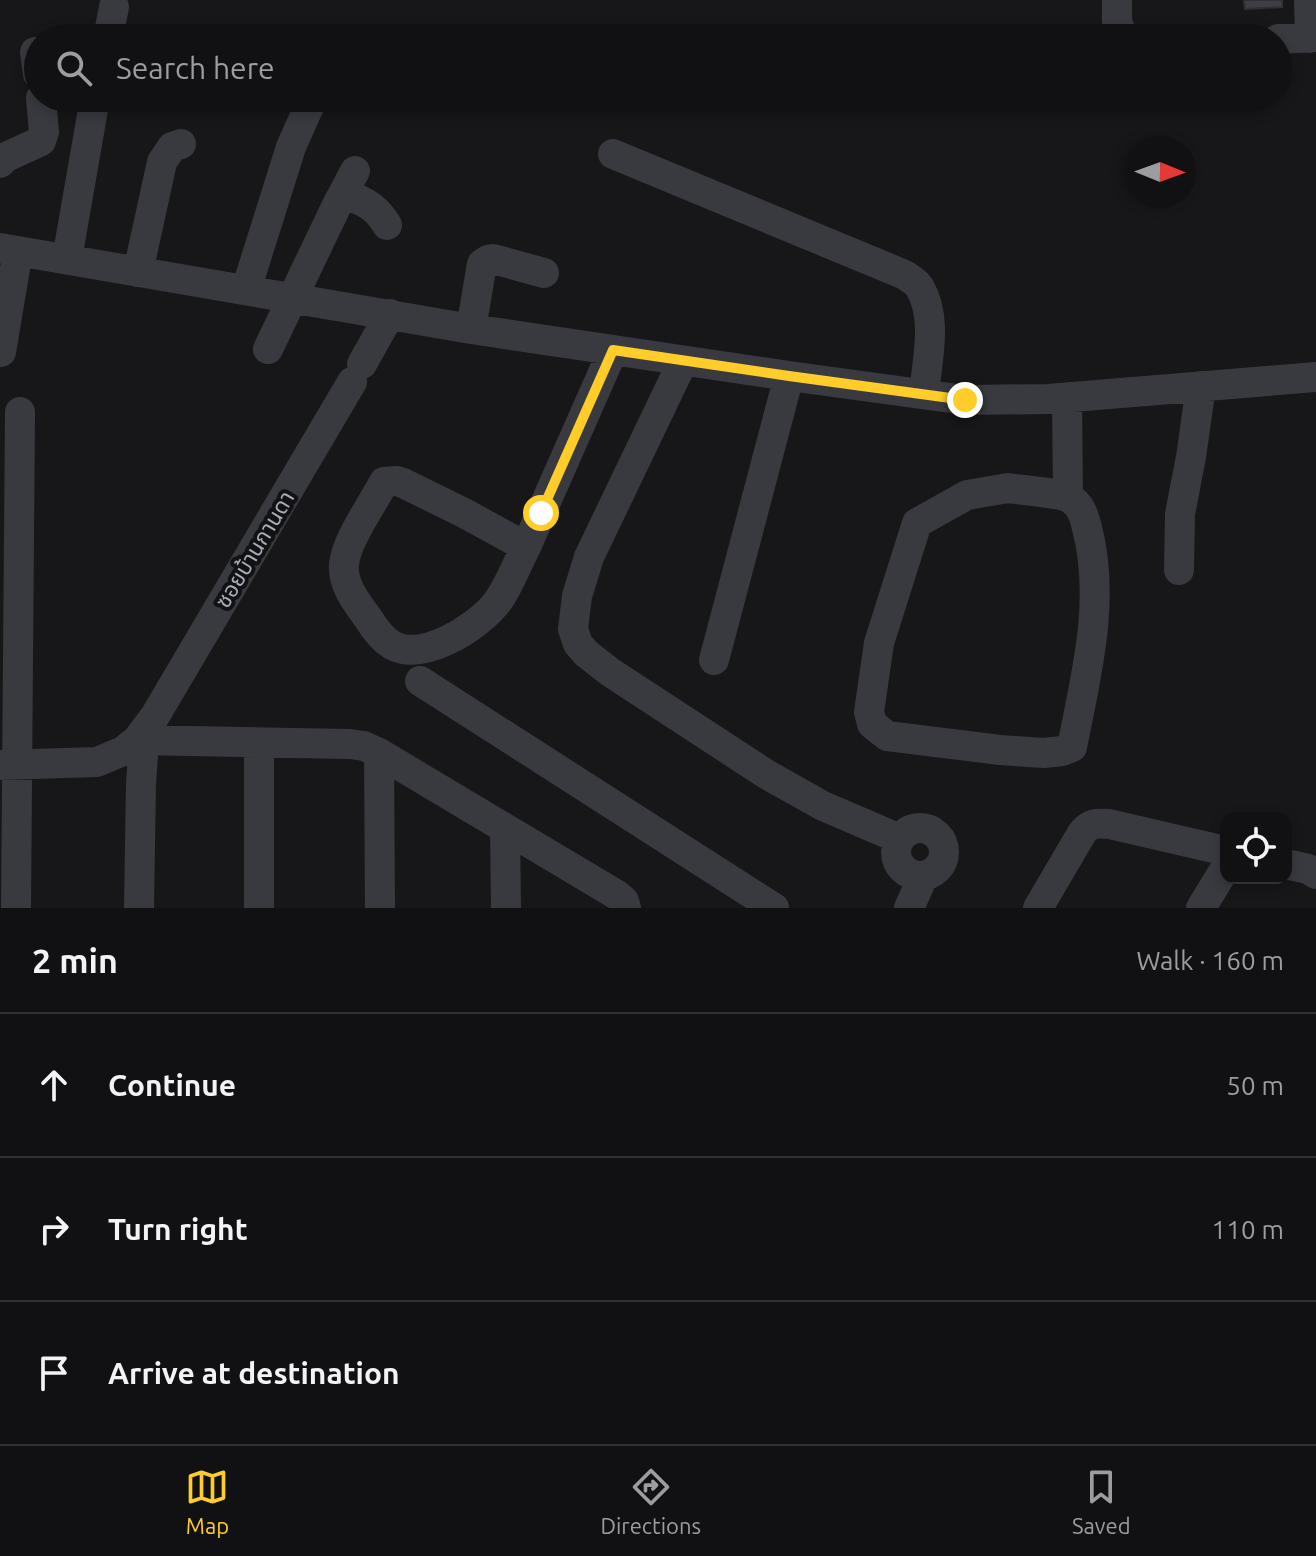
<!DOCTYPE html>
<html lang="en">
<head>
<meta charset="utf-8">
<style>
  :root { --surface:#111113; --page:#1a1a1c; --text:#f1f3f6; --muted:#9c9da0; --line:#303133; --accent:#ffcd29 }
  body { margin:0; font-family:Ubuntu,"Noto Sans Thai",sans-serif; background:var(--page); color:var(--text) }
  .controls { position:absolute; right:24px; bottom:24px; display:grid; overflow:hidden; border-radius:16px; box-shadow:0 4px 12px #0003 }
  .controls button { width:72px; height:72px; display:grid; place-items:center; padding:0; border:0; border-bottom:2px solid var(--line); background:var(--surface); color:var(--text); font:40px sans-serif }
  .compass { position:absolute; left:1124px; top:136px; width:72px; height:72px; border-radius:50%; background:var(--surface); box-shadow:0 4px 12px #0003; rotate:91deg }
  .stop { position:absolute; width:24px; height:24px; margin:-18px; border:6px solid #ffcd29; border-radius:50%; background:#fff }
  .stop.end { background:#ffcd29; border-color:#fff; box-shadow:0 2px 8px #0008 }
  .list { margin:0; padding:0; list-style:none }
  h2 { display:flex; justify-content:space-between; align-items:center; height:104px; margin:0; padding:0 32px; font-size:34px }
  h2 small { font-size:26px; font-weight:400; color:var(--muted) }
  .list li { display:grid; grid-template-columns:52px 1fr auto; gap:24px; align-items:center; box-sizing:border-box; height:144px; padding:0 32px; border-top:2px solid var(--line) }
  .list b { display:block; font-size:30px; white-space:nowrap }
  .list em { font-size:26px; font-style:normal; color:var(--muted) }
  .icon { flex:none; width:44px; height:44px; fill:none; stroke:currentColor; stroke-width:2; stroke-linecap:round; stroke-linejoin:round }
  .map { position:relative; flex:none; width:1316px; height:908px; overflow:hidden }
  .search { position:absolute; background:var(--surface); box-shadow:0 4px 12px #0003; left:24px; right:24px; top:24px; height:88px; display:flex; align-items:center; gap:20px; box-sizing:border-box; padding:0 28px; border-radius:44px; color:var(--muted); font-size:30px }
  .sheet { height:536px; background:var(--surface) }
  nav { display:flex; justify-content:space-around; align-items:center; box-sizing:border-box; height:112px; border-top:2px solid var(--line); background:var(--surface); font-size:22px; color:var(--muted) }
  nav a { display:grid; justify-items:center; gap:4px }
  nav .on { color:var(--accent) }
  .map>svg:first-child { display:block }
  .building { fill:#3e3f44; stroke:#313135; stroke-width:2 }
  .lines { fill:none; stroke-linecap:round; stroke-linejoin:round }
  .minor { stroke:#393a40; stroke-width:30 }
  .route { stroke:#ffcd29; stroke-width:10 }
  .labels { text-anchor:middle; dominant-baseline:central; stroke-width:8; stroke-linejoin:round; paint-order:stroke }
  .street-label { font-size:22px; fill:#a8acba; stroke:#121214 }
</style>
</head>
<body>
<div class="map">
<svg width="1316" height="908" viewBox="0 0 1316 908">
  <rect width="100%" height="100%" fill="#171719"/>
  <path class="building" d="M1244 0H1282V7L1245 9Z"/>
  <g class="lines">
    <path class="minor" d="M1117 0V22L1124 38
      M1309 0 1310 38
      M108 38 114 7
      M1278 39 1316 37
      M35 52 38 74
      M613 154 905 275C910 279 917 282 920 288 938 319 927 360 924 394
      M0 163 6 157 41 141 44 132 41 98
      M344 193C364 202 375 205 387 225
      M0 248 471 329 789 376 965 400 1048 399 1316 377
      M67 259 95 98
      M138 272 162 162 172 147 181 144
      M246 290 291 147 311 102
      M471 329 482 264 488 260 493 259 544 273
      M268 349 337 205 355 171
      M1 352 18 251
      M683 361 589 557 577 596 573 629 578 644 587 654 610 672 766 774 823 806 900 839
      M362 364 390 314
      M1067 398 1068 497
      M1008 488C1020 490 1061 493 1069 498 1081 504 1084 516 1087 528 1106 600 1086 676 1072 747L1062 751 1044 753 1000 750 887 736 872 724 869 712 879 643 917 523 967 495Z
      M526 547C517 564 506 593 494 606 474 629 422 662 392 645 382 639 374 628 368 618 356 602 342 584 344 564 346 541 373 503 384 482L397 481 403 483 466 514 526 547 613 350
      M1179 570 1180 514 1191 457 1201 386
      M714 660 789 376
      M420 681 774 908
      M137 740 350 744 364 746 379 753 617 895 624 901 626 908
      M379 753 380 908
      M0 765 97 762 123 751 137 740 155 716 352 382
      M896 852a24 24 0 1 1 48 0a24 24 0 1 1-48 0Z
      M505 829 506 908
      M1286 864 1308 869 1316 874
      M16 908 20 412
      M139 908 141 784 144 740
      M259 908V743
      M909 908 923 877
      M1038 908 1082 833C1090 823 1096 823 1109 824L1226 851
      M1201 908 1226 867"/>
  </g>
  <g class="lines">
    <path class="route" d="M541 513 613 350 789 376 965 400"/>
  </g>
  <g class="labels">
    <g class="street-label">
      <text transform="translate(254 549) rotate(-59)">ซอยบ้านกานดา</text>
    </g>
  </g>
</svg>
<div class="controls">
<button><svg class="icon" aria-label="locate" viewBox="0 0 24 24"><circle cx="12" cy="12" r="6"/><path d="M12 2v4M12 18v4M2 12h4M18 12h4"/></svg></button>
</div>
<svg class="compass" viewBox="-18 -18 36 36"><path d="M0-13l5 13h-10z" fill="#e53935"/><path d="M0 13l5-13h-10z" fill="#9c9da0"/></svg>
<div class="stop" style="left:541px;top:513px"></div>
<div class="stop end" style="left:965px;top:400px"></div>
<div class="search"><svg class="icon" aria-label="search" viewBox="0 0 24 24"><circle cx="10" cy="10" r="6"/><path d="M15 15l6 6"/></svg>Search here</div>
</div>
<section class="sheet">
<h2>2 min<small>Walk · 160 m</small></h2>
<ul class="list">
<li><svg class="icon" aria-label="ahead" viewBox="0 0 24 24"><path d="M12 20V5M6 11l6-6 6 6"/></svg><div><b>Continue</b></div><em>50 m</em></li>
<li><svg class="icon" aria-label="right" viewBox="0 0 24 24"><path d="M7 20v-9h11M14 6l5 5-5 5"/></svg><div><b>Turn right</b></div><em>110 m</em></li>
<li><svg class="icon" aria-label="arrive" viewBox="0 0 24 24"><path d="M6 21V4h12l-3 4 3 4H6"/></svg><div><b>Arrive at destination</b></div></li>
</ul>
</section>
<nav>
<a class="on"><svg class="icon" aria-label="map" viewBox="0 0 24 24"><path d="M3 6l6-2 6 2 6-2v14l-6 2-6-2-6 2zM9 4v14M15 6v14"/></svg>Map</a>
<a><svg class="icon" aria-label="directions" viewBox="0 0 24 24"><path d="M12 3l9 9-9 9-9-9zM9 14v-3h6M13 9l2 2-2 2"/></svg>Directions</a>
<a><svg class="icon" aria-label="saved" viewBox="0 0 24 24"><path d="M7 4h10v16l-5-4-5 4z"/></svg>Saved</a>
</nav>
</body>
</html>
